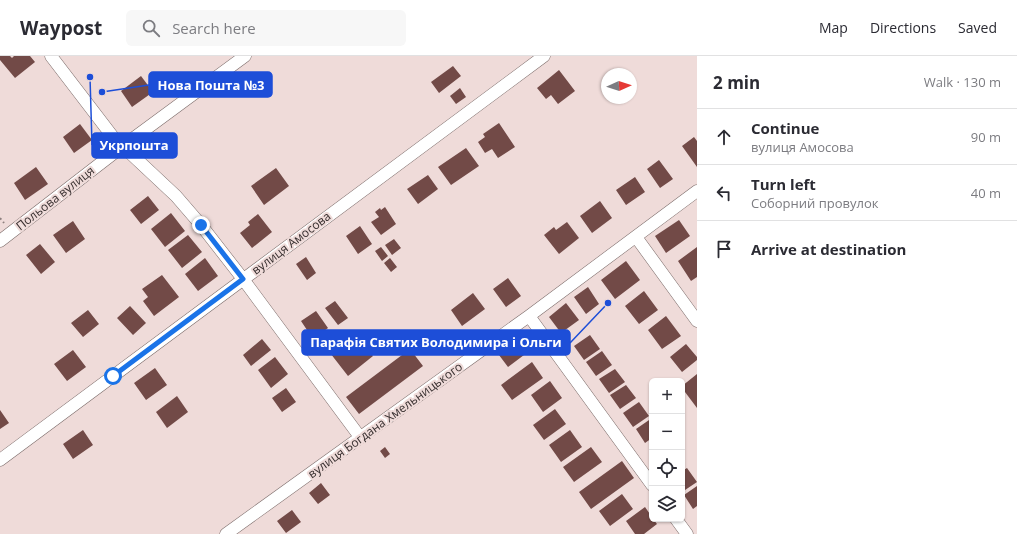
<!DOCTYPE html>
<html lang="en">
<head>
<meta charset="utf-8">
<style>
  :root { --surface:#fff; --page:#f7f7f7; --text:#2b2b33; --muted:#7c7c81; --line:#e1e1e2 }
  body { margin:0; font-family:"Open Sans",sans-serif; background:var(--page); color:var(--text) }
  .controls { position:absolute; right:12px; bottom:12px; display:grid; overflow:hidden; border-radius:6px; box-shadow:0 1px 3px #0004 }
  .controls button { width:36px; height:36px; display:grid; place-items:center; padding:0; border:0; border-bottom:1px solid var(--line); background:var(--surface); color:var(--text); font:20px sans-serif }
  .compass { position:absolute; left:601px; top:12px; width:36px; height:36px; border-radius:50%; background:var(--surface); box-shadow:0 1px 3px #0004; rotate:87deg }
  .stop { position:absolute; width:12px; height:12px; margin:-9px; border:3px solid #1a73e8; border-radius:50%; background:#fff }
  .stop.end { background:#1a73e8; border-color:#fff; box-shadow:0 1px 4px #0008 }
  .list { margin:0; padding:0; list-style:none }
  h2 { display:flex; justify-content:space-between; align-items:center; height:52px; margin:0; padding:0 16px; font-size:17px }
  h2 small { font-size:13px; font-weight:400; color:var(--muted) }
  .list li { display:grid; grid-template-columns:26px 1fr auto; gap:12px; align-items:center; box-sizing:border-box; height:56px; padding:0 16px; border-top:1px solid var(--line) }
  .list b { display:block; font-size:15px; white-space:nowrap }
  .list p { margin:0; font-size:13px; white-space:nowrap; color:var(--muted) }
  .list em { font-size:13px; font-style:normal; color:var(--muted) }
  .icon { flex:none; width:22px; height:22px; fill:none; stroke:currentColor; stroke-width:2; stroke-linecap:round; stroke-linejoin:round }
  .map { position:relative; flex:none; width:697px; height:478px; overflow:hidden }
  header { display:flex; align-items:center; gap:24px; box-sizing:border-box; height:56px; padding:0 20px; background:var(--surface); border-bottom:1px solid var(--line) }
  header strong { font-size:19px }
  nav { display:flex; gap:22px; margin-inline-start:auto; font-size:14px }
  .search { width:280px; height:36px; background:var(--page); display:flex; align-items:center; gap:10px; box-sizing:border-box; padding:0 14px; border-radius:6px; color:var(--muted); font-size:15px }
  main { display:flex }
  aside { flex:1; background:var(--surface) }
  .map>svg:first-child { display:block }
  .building { fill:#724a47 }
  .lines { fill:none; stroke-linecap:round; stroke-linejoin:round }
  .street-casing { stroke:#7b6b69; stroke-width:13 }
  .path { stroke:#8e807f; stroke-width:2; stroke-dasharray:2 3; stroke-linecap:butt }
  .street { stroke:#fff; stroke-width:12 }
  .route { stroke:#1a73e8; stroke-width:5 }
  .labels { text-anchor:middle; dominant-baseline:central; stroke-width:4; stroke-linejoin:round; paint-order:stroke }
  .street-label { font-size:12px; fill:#372f2f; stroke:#efdbd9 }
  .leader { fill:none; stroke:#1d4ed8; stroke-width:1.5 }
  .callout-dot { fill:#1d4ed8; stroke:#efdbd9; stroke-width:1.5 }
  .callout { fill:#1d4ed8; stroke:#1d4ed8; stroke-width:1.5 }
  .callout-label { font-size:13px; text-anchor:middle; font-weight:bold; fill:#fff }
</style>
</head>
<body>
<header>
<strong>Waypost</strong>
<div class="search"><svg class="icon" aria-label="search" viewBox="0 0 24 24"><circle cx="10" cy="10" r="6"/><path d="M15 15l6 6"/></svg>Search here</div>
<nav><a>Map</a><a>Directions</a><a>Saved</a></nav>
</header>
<main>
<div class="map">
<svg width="697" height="478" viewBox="0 0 697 478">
  <rect width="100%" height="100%" fill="#efdbd9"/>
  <path class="building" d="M0 0H10L12 2 14 0H30L35 6 15 22 0 4Z
    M453 10 461 20 439 37 431 26Z
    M559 14 575 35 558 48 551 39 546 43 537 32Z
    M141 20 153 36 132 51 121 35Z
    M460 32 466 41 456 48 450 40Z
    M499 67 515 91 498 102 492 93 485 97 478 86 485 81 483 78Z
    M80 68 92 84 74 97 63 81Z
    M694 81 697 85V111L682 90Z
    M466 92 479 110 451 129 438 111Z
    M659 104 673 123 660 132 647 113Z
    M36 111 48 128 25 144 14 127Z
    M276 112 289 130 264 149 251 130Z
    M428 119 438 133 418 148 407 133Z
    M635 121 645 136 626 149 616 134Z
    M148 140 159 154 141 168 130 154Z
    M600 145 612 162 592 177 580 160Z
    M385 151 396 168 381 179 371 166 379 161 375 156 380 152 381 154Z
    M171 157 185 175 165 191 151 173Z
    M258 158 272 176 252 192 240 177 250 169 248 166Z
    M679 164 690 180 666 197 655 180Z
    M73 165 85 183 66 197 53 179Z
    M567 166 579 182 559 198 544 179 554 171 556 174Z
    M360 170 372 188 358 198 346 180Z
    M188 179 202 196 182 212 168 194Z
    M394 183 401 192 392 199 385 189Z
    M40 188 55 206 41 218 26 199Z
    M381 191 388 200 382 205 375 195Z
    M697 191V221L691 225 678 205Z
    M306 201 316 217 307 224 296 208Z
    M205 202 218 220 198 235 185 218Z
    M390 202 397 211 391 216 384 207Z
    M626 205 640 224 615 243 601 224Z
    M162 219 179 241 154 260 143 245 148 241 142 233Z
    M508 222 521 240 506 251 493 233Z
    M588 231 599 248 586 258 574 241Z
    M644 235 658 254 639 268 625 250Z
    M473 237 485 253 462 270 451 254Z
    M335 245 348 262 338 269 325 252Z
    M566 247 579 264 561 277 549 261Z
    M130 250 146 267 133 279 117 262Z
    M88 254 99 268 83 281 71 267Z
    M316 255 328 272 313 283 301 265Z
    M666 260 681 280 662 293 648 274Z
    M346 278 360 296 366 291 373 300 348 320 327 293Z
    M590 279 600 293 584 304 574 290Z
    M523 282 532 293 508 311 499 299Z
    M262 283 271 294 251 310 243 299Z
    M686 288 697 301V304L682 316 670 301Z
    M410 293 423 310 359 358 346 341Z
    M73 294 86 311 67 325 54 308Z
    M602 295 612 309 596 320 586 306Z
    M275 301 288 318 271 332 258 314Z
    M532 306 543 322 512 344 501 329Z
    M155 312 167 329 146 344 134 327Z
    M615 313 625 326 609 337 599 323Z
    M697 318V352L682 332V330Z
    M550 325 562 342 543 356 531 339Z
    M626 329 636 342 620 353 610 339Z
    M286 332 296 346 282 356 272 342Z
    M177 340 188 356 167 372 156 356Z
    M639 346 649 360 633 371 623 357Z
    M555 353 566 368 544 384 533 369Z
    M0 354 9 367 0 373Z
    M652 362V382L645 387 636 373Z
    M83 374 93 389 73 403 63 388Z
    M570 374 582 391 561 406 549 389Z
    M385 391 390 398 385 402 380 395Z
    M591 391 602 406 574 426 563 411Z
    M622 405 634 422 591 453 579 436Z
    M687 412 697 426 682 436V415Z
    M321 427 330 439 318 448 309 437Z
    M697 430V450L693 453 684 439Z
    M622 438 633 453 610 470 599 455Z
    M645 451 652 461V463H653L657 468 644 478H635L626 465Z
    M292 454 301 466 286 477 277 465Z"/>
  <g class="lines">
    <defs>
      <path id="street" d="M51 0 113 81 176 140 201 169 243 223 360 381
        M636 181 697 265
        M0 185 123 90 245 0
        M529 260 652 429
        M0 404 544 0
        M676 463 687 478
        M226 478 529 260 697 135"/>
    </defs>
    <use href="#street" class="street-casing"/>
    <path class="path" d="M0 162 4 167"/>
    <use href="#street" class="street"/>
  </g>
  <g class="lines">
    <path class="route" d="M113 320 243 223 201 169"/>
  </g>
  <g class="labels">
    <g class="street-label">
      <text transform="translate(55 142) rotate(-38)">Польова вулиця</text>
      <text transform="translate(291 187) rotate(-37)">вулиця Амосова</text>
      <text transform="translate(385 364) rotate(-36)">вулиця Богдана Хмельницького</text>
    </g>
  </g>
  <path class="leader" d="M102 36L149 29M90 21L92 89M608 247L570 287"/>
  <g class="callout-dot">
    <circle cx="102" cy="36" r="4"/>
    <circle cx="90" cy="21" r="4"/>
    <circle cx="608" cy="247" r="4"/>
  </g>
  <g class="callout">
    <rect x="149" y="16" width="123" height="25" rx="4"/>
    <rect x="92" y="77" width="85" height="25" rx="4"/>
    <rect x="302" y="274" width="268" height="25" rx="4"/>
  </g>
  <g class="callout-label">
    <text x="211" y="34">Нова Пошта №3</text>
    <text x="134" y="94">Укрпошта</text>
    <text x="436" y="291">Парафія Святих Володимира і Ольги</text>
  </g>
</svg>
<div class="controls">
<button>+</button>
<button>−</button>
<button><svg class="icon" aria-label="locate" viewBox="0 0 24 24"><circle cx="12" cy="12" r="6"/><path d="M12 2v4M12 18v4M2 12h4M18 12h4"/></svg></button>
<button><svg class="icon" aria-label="layers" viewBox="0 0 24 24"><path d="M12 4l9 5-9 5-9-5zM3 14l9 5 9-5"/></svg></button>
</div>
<svg class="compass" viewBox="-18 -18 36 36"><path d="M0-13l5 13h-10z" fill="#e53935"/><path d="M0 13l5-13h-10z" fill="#7c7c81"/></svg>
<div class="stop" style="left:113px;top:320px"></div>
<div class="stop end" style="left:201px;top:169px"></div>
</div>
<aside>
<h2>2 min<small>Walk · 130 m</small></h2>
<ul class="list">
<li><svg class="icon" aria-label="ahead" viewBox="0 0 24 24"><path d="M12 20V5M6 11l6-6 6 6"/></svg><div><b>Continue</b><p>вулиця Амосова</p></div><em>90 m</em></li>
<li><svg class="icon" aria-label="left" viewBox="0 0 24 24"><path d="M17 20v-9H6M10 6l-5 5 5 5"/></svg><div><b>Turn left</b><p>Соборний провулок</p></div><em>40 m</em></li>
<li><svg class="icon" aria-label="arrive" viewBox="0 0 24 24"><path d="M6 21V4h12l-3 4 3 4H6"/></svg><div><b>Arrive at destination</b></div></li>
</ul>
</aside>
</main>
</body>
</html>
